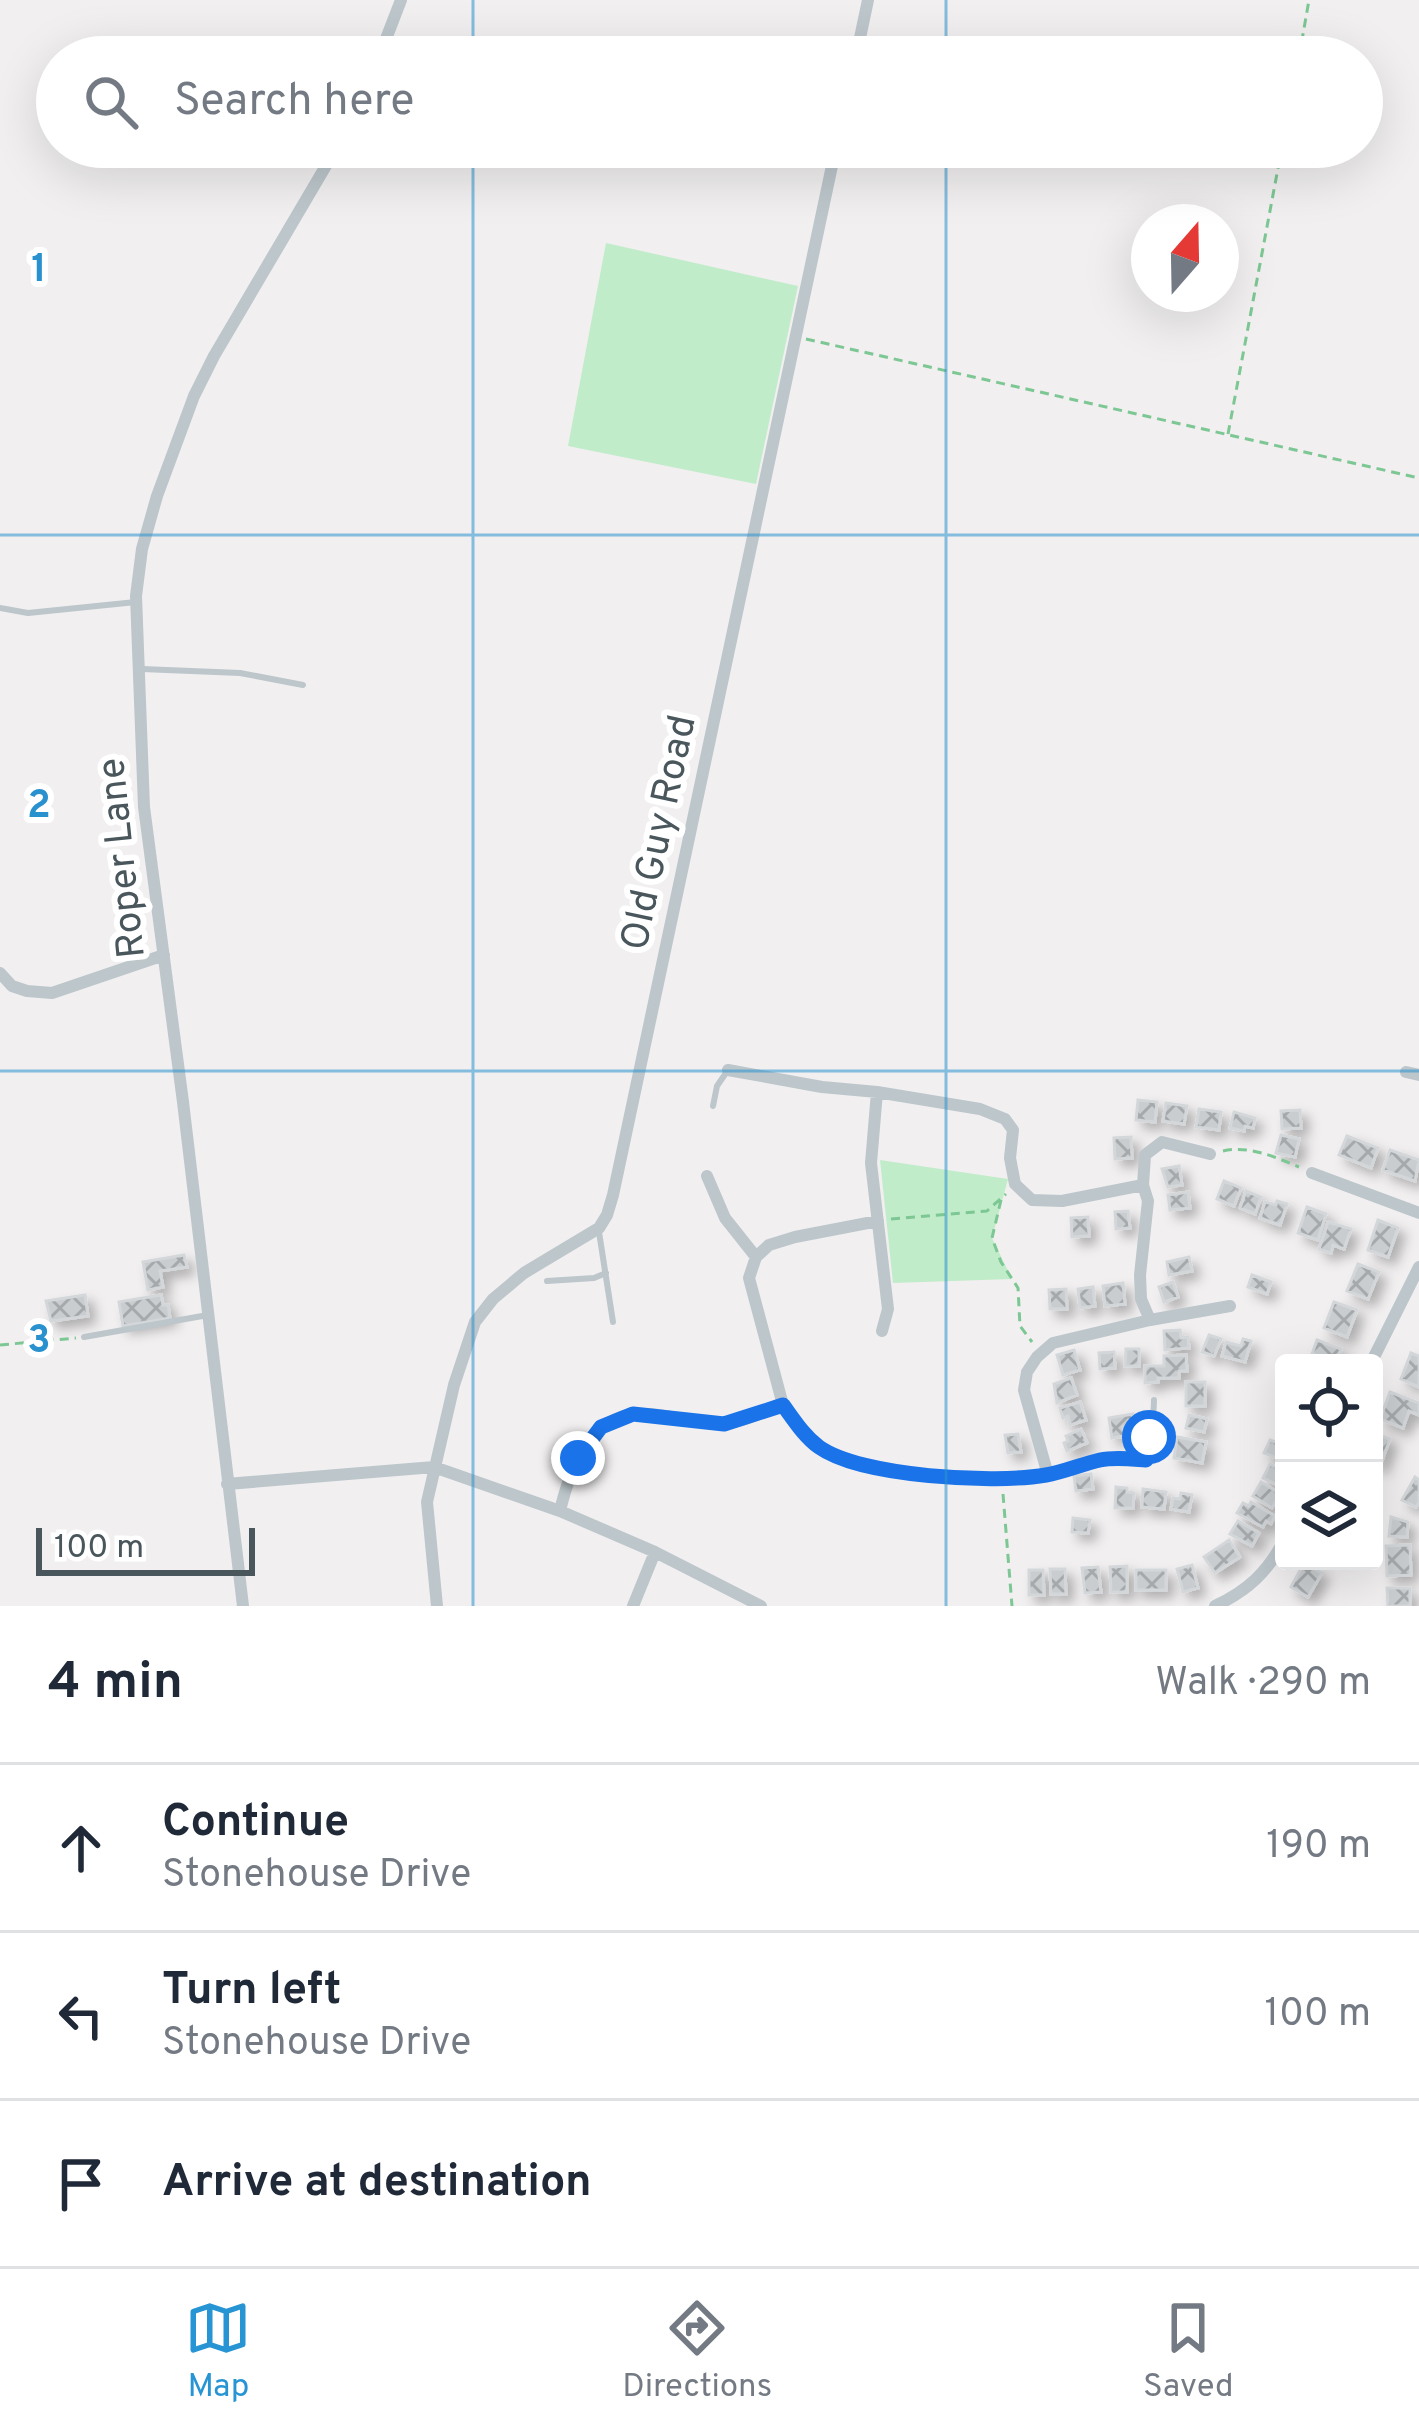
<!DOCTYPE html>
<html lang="en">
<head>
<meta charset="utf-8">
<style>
  :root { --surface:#fff; --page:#f6f6f7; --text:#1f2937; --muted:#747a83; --line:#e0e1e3; --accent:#2794d4 }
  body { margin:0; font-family:Overpass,sans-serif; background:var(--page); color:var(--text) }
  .controls { position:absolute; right:36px; bottom:36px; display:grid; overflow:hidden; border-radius:12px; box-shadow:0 12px 48px #0002 }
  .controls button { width:108px; height:108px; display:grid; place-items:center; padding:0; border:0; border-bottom:3px solid var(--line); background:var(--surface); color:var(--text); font:60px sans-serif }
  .compass { position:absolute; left:1131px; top:204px; width:108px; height:108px; border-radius:50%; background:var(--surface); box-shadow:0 12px 48px #0002; rotate:20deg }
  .scale { position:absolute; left:36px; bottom:30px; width:219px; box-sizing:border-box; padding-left:12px; border:6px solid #49565b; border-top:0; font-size:33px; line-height:42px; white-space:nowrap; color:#49565b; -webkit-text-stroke:9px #fff; paint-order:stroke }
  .stop { position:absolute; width:36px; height:36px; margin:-27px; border:9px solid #1a73e8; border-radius:50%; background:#fff }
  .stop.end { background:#1a73e8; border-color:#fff; box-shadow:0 3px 12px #0008 }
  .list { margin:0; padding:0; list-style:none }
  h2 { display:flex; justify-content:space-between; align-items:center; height:156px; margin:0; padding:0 48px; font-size:51px }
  h2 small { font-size:39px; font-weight:400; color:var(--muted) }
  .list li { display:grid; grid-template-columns:78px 1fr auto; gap:36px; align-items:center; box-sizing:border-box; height:168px; padding:0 48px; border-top:3px solid var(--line) }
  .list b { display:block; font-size:45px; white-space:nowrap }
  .list p { margin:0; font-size:39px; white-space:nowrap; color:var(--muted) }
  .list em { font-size:39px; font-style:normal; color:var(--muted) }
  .icon { flex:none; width:66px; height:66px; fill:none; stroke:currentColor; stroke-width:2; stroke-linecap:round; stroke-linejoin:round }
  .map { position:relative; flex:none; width:1419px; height:1606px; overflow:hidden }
  .search { position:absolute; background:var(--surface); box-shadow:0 12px 48px #0002; left:36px; right:36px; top:36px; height:132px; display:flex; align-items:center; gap:30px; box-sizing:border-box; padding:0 42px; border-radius:66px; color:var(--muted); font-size:45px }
  .sheet { height:660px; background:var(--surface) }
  nav { display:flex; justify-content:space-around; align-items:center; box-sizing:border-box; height:168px; border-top:3px solid var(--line); background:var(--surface); font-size:33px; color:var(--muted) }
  nav a { display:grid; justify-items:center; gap:6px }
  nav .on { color:var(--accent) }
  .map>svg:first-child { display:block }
  .park { fill:#c1ecc9 }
  .building { fill:url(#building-cross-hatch); stroke:#d4d7da; stroke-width:3; filter:url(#shadow) }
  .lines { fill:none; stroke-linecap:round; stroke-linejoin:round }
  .path { stroke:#7cc793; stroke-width:3; stroke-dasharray:9 6; stroke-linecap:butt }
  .service { stroke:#bcc6cb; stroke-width:6 }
  .minor { stroke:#bcc6cb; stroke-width:12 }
  .route { stroke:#1a73e8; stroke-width:15 }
  .grid { fill:none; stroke:#2991ce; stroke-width:3; stroke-opacity:0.55 }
  .labels { text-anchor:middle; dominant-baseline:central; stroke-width:12; stroke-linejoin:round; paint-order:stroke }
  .street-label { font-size:39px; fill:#49565b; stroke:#fff }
  .grid-label { font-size:39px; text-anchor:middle; font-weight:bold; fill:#2991ce; stroke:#fff; stroke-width:12; stroke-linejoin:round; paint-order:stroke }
</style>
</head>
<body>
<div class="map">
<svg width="1419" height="1606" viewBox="0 0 1419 1606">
  <defs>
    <pattern id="building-cross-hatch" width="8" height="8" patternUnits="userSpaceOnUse" patternTransform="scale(3)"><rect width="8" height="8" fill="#c9cdd0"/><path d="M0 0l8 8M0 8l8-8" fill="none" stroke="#a5a9ac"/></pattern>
    <filter id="shadow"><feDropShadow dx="7" dy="7" stdDeviation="6" flood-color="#0004"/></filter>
  </defs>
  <rect width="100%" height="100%" fill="#f1eff0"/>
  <path class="park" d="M606 243 798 286 756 484 568 446Z
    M880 1160 1008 1179 992 1238 1012 1279 893 1283Z"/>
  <path class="building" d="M1138 1100 1157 1102 1155 1122 1136 1120Z
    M1166 1103 1187 1106 1184 1124 1163 1121Z
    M1199 1109 1221 1112 1219 1130 1196 1127Z
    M1300 1110 1301 1128 1282 1129 1281 1111Z
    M1234 1112 1255 1118 1253 1128 1245 1126 1244 1131 1230 1128Z
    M1281 1135 1299 1139 1295 1157 1276 1153Z
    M1347 1136 1378 1148 1371 1168 1339 1155Z
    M1131 1137 1132 1158 1115 1159 1114 1138Z
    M1390 1150 1419 1160 1415 1181 1383 1170Z
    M1179 1166 1182 1185 1168 1187 1162 1169Z
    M1224 1181 1241 1188 1234 1206 1217 1199Z
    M1246 1191 1261 1197 1255 1214 1240 1208Z
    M1188 1192 1190 1208 1170 1210 1168 1195Z
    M1277 1201 1287 1204 1280 1225 1260 1218 1265 1202 1276 1205Z
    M1307 1207 1326 1214 1318 1240 1298 1233Z
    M1128 1211 1130 1228 1116 1229 1115 1212Z
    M1088 1217 1089 1236 1072 1237 1071 1218Z
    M1378 1220 1398 1228 1388 1257 1368 1250Z
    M1328 1222 1351 1229 1344 1249 1333 1245 1331 1253 1319 1249Z
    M184 1255 187 1267 160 1271 163 1287 148 1290 143 1262Z
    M1189 1257 1192 1271 1169 1275 1167 1262Z
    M1358 1264 1379 1272 1368 1299 1347 1291Z
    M1252 1275 1271 1282 1267 1294 1248 1287Z
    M1173 1282 1178 1297 1164 1302 1159 1287Z
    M1123 1283 1125 1304 1105 1306 1103 1286Z
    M1093 1287 1095 1306 1080 1308 1078 1289Z
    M1066 1289 1067 1309H1050L1049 1290Z
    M85 1295 88 1316 51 1321 46 1301Z
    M161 1295 163 1305H168L170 1318 123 1326 119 1302Z
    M1334 1302 1357 1310 1347 1337 1324 1328Z
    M1180 1330 1181 1338 1188 1337 1189 1348 1165 1350 1164 1331Z
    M1209 1335 1221 1339 1214 1356 1202 1352Z
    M1243 1339 1251 1341 1245 1362 1222 1356 1226 1342 1241 1346Z
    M1317 1340 1341 1349 1336 1362 1312 1354Z
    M1126 1349H1139V1366H1125Z
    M1074 1350 1080 1370 1063 1375 1057 1355Z
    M1114 1352 1115 1368 1100 1369 1099 1353Z
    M1411 1353 1419 1356V1387L1401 1379Z
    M1186 1355 1187 1371H1179V1378H1158V1382L1145 1383V1366H1164V1356Z
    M1071 1378 1077 1395 1057 1403 1054 1384Z
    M1186 1382H1205V1406H1186Z
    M1390 1392 1419 1403V1415L1409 1411 1403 1428 1380 1419Z
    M1080 1402 1086 1420 1070 1425 1068 1416 1063 1418 1060 1408Z
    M1133 1414 1134 1426 1123 1427 1125 1436 1112 1438 1109 1418Z
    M1189 1415 1207 1419 1204 1432 1186 1428Z
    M1081 1429 1087 1443 1067 1451 1064 1443 1068 1441 1066 1436Z
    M1374 1433 1390 1439 1380 1466 1374 1464Z
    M1018 1434 1021 1452 1008 1453 1005 1435Z
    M1177 1437 1206 1442 1202 1463 1174 1458Z
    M1270 1440 1284 1445V1461L1264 1453Z
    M1270 1464 1284 1471V1488L1263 1478Z
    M1091 1474 1093 1489 1076 1491 1074 1476Z
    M1415 1477 1419 1480V1502L1416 1507 1402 1500Z
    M1261 1482 1284 1496 1280 1504 1276 1501 1272 1508 1253 1496Z
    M1116 1487 1127 1488V1492L1134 1493 1133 1508H1115Z
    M1143 1489 1166 1492 1164 1509 1142 1507Z
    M1181 1493 1192 1495 1189 1512 1171 1509 1173 1498 1180 1499Z
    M1251 1502 1275 1516 1271 1524 1266 1521 1263 1527 1237 1513 1243 1503 1249 1506Z
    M1391 1517 1408 1522 1407 1537 1389 1536Z
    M1073 1518 1090 1520 1088 1533 1072 1532Z
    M1238 1521 1259 1533 1252 1546 1230 1534Z
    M1229 1540 1240 1557 1215 1573 1204 1557Z
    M1410 1545 1411 1575 1387 1576 1386 1546Z
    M1304 1563 1322 1573 1308 1597 1291 1587Z
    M1192 1565 1198 1588 1183 1592 1177 1569Z
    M1127 1566V1592H1111L1110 1567Z
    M1098 1567 1101 1592 1085 1593 1082 1568Z
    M1050 1569H1065L1066 1594H1051Z
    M1029 1570H1043L1044 1595H1029Z
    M1136 1570H1166V1590H1136Z
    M1387 1588H1410V1606H1388Z"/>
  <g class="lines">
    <path class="path" d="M1299 57 1309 0
      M806 339 1419 478
      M1228 434 1282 147
      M1223 1151C1249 1145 1275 1157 1299 1167
      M1001 1200 992 1238 1001 1262 1018 1288 1020 1326 1032 1342
      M891 1219 987 1211 1006 1194
      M0 1345 76 1338
      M1003 1494 1012 1606"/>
    <path class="service" d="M0 608 28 613 136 602
      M142 669 240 673 303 685
      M713 1106 717 1086 728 1070
      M599 1232 613 1322
      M547 1281 594 1278 606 1273
      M84 1337 208 1315
      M1146 1460C1149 1439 1154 1421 1154 1400"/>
    <path class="minor" d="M379 57 401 0
      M856 57 868 0
      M0 973 12 986 27 991 52 993 164 955
      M728 1070 822 1087 877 1092 980 1109 1005 1119 1013 1130 1010 1158 1015 1184 1032 1200 1062 1201 1143 1185
      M1406 1072 1419 1075
      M877 1092 871 1163 888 1309 882 1331
      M1312 1173 1419 1213
      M707 1176 725 1218 756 1257
      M1150 1320 1141 1299 1140 1275 1148 1201 1143 1185 1145 1155 1162 1142 1210 1154
      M1371 1363 1419 1267
      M783 1405 749 1278 756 1257 769 1245 795 1237 878 1221
      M1048 1475 1024 1390 1027 1372 1037 1357 1053 1343 1150 1320 1230 1306
      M227 1484 434 1467 560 1511 655 1552 761 1606
      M560 1511C569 1472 589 1417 636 1414 664 1412 692 1424 720 1424 740 1424 764 1411 783 1405 794 1420 804 1436 819 1447 862 1477 995 1484 1047 1475 1065 1472 1082 1464 1100 1460 1115 1457 1131 1459 1146 1460
      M243 1606 183 1102 144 807 136 596 142 549 157 496 194 396 214 356 337 147
      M437 1606 427 1502 454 1385 475 1322 493 1299 524 1273 599 1228 607 1215 613 1195 836 147
      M633 1606 655 1552
      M1215 1606C1247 1591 1268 1572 1284 1540"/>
  </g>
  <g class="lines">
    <path class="route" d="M578 1458 601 1427 633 1414 724 1424 783 1405C794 1420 804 1436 819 1447 861 1477 995 1484 1046 1475 1064 1472 1082 1464 1100 1460 1115 1457 1131 1459 1146 1460L1149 1437"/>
  </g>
  <path class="grid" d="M473 0V57M946 0V57M473 147V1606M946 147V1606M0 535H1419M0 1071H1419"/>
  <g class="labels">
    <g class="street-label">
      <text transform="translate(661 833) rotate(-78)">Old Guy Road</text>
      <text transform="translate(124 858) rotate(-96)">Roper Lane</text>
    </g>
  </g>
  <g class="grid-label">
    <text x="39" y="281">1</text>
    <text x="39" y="817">2</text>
    <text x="39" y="1352">3</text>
  </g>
</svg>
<div class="controls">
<button><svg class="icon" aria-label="locate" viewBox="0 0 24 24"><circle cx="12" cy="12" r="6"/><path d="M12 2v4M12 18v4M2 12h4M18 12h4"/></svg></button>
<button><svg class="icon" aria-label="layers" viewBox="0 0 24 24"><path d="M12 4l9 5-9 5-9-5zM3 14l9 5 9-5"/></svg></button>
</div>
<svg class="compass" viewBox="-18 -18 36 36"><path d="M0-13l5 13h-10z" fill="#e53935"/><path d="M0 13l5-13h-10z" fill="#747a83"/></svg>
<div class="scale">100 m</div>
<div class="stop" style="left:1149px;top:1437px"></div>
<div class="stop end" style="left:578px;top:1458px"></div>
<div class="search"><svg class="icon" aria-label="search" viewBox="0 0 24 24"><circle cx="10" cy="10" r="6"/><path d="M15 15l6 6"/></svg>Search here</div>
</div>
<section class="sheet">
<h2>4 min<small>Walk · 290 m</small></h2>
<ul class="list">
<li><svg class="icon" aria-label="ahead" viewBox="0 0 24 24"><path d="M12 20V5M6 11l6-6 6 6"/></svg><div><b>Continue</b><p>Stonehouse Drive</p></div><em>190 m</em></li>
<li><svg class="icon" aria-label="left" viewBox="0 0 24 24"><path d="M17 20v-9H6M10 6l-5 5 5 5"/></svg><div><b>Turn left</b><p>Stonehouse Drive</p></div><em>100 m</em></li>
<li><svg class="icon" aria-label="arrive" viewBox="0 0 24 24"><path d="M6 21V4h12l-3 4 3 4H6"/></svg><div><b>Arrive at destination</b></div></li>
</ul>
</section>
<nav>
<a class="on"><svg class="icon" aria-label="map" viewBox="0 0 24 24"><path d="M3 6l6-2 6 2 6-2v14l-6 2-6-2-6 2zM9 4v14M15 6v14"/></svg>Map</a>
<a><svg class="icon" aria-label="directions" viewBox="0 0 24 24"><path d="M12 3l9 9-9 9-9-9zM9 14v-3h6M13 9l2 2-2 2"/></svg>Directions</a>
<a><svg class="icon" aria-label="saved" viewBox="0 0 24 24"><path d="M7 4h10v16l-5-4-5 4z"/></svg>Saved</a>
</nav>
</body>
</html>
